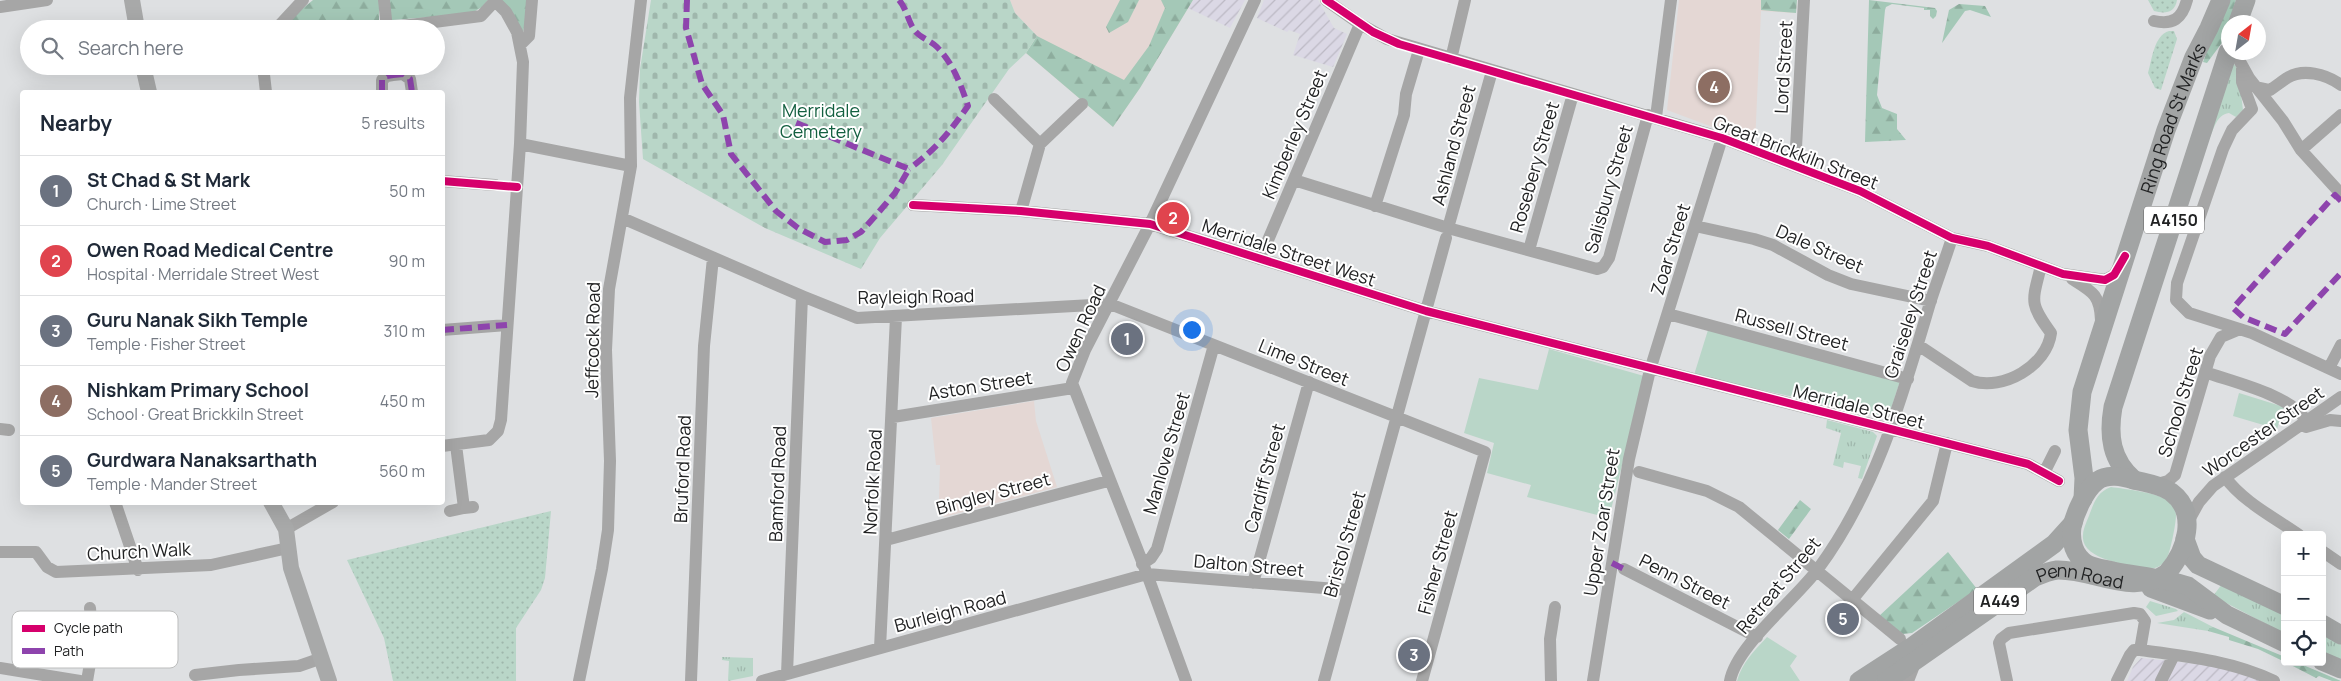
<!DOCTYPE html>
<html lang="en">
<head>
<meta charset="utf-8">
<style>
  :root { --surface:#fff; --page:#f2f2f3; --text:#1f2937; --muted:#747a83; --line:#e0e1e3; --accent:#db2777 }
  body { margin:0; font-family:Manrope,sans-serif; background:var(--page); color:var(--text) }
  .controls { position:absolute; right:15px; bottom:15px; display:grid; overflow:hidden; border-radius:5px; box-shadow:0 5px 20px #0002 }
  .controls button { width:45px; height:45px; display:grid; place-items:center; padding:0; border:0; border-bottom:1px solid var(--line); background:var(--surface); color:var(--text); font:25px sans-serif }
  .compass { position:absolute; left:2221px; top:15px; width:45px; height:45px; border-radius:50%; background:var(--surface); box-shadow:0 5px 20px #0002; rotate:31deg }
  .you { position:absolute; left:1191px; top:329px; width:18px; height:18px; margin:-12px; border:4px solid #fff; border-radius:50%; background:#1a73e8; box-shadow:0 0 0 8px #1a73e833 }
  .badge { display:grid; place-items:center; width:32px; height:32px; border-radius:50%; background:var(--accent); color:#fff; font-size:16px; font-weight:700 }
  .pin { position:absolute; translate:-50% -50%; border:2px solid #fff; box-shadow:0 1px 5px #0006 }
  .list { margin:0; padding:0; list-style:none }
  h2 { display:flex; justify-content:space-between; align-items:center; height:65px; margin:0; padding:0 20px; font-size:21px }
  h2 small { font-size:16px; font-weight:400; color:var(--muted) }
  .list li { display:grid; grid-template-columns:32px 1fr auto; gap:15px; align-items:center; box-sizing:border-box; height:70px; padding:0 20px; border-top:1px solid var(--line) }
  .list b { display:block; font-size:19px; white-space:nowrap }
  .list p { margin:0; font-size:16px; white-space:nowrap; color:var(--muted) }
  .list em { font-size:16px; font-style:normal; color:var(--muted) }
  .icon { flex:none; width:28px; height:28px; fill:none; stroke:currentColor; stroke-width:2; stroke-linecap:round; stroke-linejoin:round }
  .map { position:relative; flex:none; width:2341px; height:681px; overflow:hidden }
  .search { position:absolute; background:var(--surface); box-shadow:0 5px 20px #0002; left:20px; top:20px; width:425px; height:55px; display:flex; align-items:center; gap:12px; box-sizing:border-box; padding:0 18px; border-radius:28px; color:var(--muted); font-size:19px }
  .panel { position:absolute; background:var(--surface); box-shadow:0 5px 20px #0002; left:20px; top:90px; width:425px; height:415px; border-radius:5px }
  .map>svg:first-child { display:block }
  .industrial { fill:url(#industrial-furrows) }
  .education { fill:#e4d7d4 }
  .grass { fill:url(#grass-tufts) }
  .forest { fill:url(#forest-firs) }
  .cemetery { fill:url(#cemetery-stones) }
  .park { fill:#b9d6c8 }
  .garden { fill:url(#garden-dots) }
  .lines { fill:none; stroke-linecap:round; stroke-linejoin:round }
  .minor { stroke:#a6a6a6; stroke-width:12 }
  .major { stroke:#a8a9a9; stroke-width:16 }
  .highway { stroke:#a2a4a4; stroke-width:19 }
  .quiet { stroke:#8e44ad; stroke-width:6; stroke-dasharray:12 6; stroke-linecap:butt }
  .cycleway-casing { stroke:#fff; stroke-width:11 }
  .cycleway { stroke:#d6006c; stroke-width:8 }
  .labels { text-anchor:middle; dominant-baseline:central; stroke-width:4; stroke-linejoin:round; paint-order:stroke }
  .shield { fill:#fff; stroke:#646465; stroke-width:1 }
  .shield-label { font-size:16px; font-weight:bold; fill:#212223 }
  .street-label { font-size:18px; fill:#212223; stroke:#fff }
  .park-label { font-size:18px; fill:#135f40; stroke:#fff }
  .key { fill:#fff; stroke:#bcbdbd; stroke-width:1 }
  .key-label { font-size:14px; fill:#212223 }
</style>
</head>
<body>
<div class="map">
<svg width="2341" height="681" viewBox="0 0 2341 681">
  <defs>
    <pattern id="industrial-furrows" width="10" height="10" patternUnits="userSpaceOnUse" patternTransform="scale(1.25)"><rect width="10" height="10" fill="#dbd8e5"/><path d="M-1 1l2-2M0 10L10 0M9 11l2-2" fill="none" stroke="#bcb9c4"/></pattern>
    <pattern id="grass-tufts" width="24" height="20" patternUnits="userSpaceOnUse" patternTransform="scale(1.25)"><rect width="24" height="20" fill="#b9d6c8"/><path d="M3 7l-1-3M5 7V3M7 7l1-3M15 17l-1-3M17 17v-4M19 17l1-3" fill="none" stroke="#9fb7ac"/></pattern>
    <pattern id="forest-firs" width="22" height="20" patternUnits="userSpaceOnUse" patternTransform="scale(1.25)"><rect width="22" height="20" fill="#a4c8b7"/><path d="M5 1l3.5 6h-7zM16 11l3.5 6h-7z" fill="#8dac9d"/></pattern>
    <pattern id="cemetery-stones" width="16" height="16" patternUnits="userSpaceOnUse" patternTransform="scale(1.25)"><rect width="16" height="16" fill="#b9d6c8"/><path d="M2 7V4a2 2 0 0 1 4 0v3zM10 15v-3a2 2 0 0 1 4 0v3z" fill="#9fb7ac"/></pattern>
    <pattern id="garden-dots" width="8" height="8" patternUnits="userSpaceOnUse" patternTransform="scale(1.25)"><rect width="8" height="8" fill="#b9d6c8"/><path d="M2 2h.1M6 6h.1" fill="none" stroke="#9fb7ac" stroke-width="1.8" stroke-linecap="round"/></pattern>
  </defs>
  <rect width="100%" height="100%" fill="#dee0e2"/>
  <path class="industrial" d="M1193 0H1245L1230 28 1188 8Z
    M1264 0H1318L1334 28 1347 34 1333 67 1293 55 1300 34 1289 30 1287 32 1257 18Z
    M2141 658 2217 666 2264 681H2127L2133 667Z"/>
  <path class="education" d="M1010 0H1193L1140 88 1113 127 1026 53 1037 36 1015 13Z
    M1679 0H1797L1796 13 1761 11 1755 143 1667 110Z
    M1034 401 1036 421 1057 487 944 517 939 498 940 465H936L931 418Z"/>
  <path class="grass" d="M2231 59 2238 70 2243 110 2236 117 2229 113C2216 115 2214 129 2209 140Z
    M1827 420 1873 432 1877 436 1862 479 1858 478 1861 466 1844 462 1843 468 1833 465 1841 433 1826 428Z
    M2222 584 2285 612V634L2213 596Z
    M2150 601 2176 609 2178 611 2156 616 2146 607Z
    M2184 612 2213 627 2209 628 2208 631 2157 623 2174 620Z
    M2322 631 2341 644V661L2322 652Z
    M722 657 753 658V676L728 681 729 661 722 660Z"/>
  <path class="forest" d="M313 0H379V23L322 29 295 27 290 19Z
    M387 0H488L482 7 470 14 392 20H389Z
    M499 0H529L523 33Z
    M1120 0H1139L1128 22 1109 33 1106 27Z
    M1161 0H1193L1140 88 1113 127 1026 53 1037 36 1124 80 1149 46 1165 8Z
    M1761 0H1797L1796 13 1761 10Z
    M1869 0 1935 8 1937 11 1936 16 1933 19 1930 16V10H1924V8L1892 4 1886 7 1885 10 1877 95 1882 108 1897 114V129L1906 140 1865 142Z
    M2226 0H2236L2224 40 2207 63 2203 62Z
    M1959 4 1985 6 1991 17 1970 10 1965 11 1942 43 1949 10Z
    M1800 500 1811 509 1789 539 1778 530Z
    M1948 552 1977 589 1912 633 1903 634 1878 617Z
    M2213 627 2285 657V662L2258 649 2229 640V637L2208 631 2209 628Z
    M2285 662H2296L2341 681H2332L2319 676 2316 678Z"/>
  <path class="cemetery" d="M651 0H1010L1015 13 1037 36 1026 53 1009 69 942 165 880 238 861 269 765 228 643 159 639 102 640 69Z"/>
  <path class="park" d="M1708 330 1900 381 1888 418 1694 375Z
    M1549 349 1644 376 1609 518 1527 497 1531 485 1487 473 1494 443 1464 433 1479 378 1538 390Z
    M2239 393 2284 407 2277 429 2233 416Z
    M2111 487C2125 489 2161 493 2170 502 2173 504 2176 511 2176 515 2176 524 2170 554 2166 560 2161 567 2154 569 2146 569 2128 564 2080 560 2083 535 2083 528 2088 519 2090 513 2095 500 2098 492 2111 487Z
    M1767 637 1797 656 1790 666 1800 681H1737C1742 663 1754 651 1767 637Z"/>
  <path class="garden" d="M2148 0H2177C2175 13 2165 14 2154 11Z
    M2169 31H2174L2177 39 2161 90 2155 88 2148 73C2152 60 2154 35 2169 31Z
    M551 511 545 578 541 590 516 628V681H393L384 638 347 560Z"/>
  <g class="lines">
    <path class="minor" d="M384 0 387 29
      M1326 0 1360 24 1387 39 1722 138 1860 191 1952 238 1988 246 2063 274 2105 280 2114 275 2119 267
      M0 7 47 0
      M2154 21C2173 25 2182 19 2187 0
      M276 29 303 0
      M379 29 481 16 495 1
      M521 44 529 36 532 0
      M2237 52 2238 58 2249 78 2283 121 2301 150 2341 194
      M1451 59 1465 0
      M263 66 266 92
      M2242 69V82L2252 109
      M393 75 403 74 410 79 412 92
      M2256 87 2270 90C2276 86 2281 82 2287 78 2303 68 2326 74 2341 85
      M382 92V80L387 76 393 75 392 66
      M994 99 1040 144
      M2252 109 2232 130 2223 149 2177 283 2176 300 2189 313 2252 333 2341 374
      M1656 117 1671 0
      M520 144 631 166
      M2301 150 2341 115
      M1795 166 1804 0
      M1294 180 1448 228 1597 269 1603 267 1609 258 1648 115
      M442 181 495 185
      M913 205 1021 211 1150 224 1426 311 2028 464 2059 481
      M1375 206 1404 115 1406 94 1419 50
      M1021 211 1040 144 1082 104
      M622 218 802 296 857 318 1110 304 1485 452 1422 681
      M1695 226 1754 239 1773 245 1828 275 1851 284 1931 301
      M1448 228 1492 71
      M1529 250 1573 94
      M1260 259 1360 24
      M2072 279C2093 292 2100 295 2101 320
      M1668 314 1908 379
      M442 330 507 325
      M1918 345 1972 381C2003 391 2047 366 2051 333 2029 303 2032 302 2041 266
      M2329 368 2341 345
      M2205 372C2232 382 2292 395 2306 421
      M893 417 1073 388
      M2306 427 2330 420 2341 421
      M0 429 9 430
      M456 445 464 508 473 507
      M442 446 489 440 498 431 501 420 520 144 523 62 517 32 506 12 494 0
      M1639 472 1707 491 1739 507 1900 639
      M2044 473 2055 451
      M2225 477C2242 501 2275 518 2299 535
      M2154 485 2168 481 2175 475 2210 356 2221 337 2240 329
      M115 502 138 570
      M450 511 464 508
      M2189 520 2199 502 2213 486 2341 397
      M286 529 333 502
      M886 540 1108 481
      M2322 551 2341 564
      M0 552H36L47 567 56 572 211 565 288 548
      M1142 564 1151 558 1157 549 1214 345
      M1624 569 1757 637
      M1253 583 1309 382
      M1852 600 1933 501 1947 443
      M880 648 896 317
      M0 668 80 681
      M787 674 802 296
      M195 675 239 670 299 666 322 658
      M87 681 93 646 90 608
      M579 681 602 569 608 530 610 461 606 350 609 289 631 166 630 98 641 0
      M691 681 704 346 713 258
      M762 681 1147 574 1349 590
      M1186 681 1147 574 1072 383 1085 350 1150 224 1255 0
      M1324 681 1446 238
      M1551 681 1550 639 1555 607
      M1593 681 1629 459 1650 370 1722 138
      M1730 681C1736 646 1795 600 1818 569 1877 489 1902 397 1930 303 1937 281 1945 260 1952 238
      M1908 681 1915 663
      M2007 681 1999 643 2001 639 2009 633 2134 613 2140 614 2145 621 2140 650
      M2117 681 2130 655 2134 650H2140C2185 656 2233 661 2274 681
      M2161 681 2174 655"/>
    <path class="major" d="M132 0 137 29
      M143 66 149 92
      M271 502 286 529 291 568 329 681"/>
    <g class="highway">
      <path d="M2238 22 2246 0"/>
      <path d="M2134 480C2111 460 2108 436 2113 407L2228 52"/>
      <path id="s1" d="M2083 499 2084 478 2078 430 2082 392 2166 130 2194 57 2209 28 2221 0"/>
      <path d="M2185 539 2192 558 2198 565 2285 606"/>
      <path d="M2151 588 2210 610"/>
      <path d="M2322 624 2341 635"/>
      <path d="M2322 661 2341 669"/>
      <path d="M1859 681 1913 646 2054 544 2073 523"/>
      <path id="s2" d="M1886 681 2035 577C2042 574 2050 571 2057 570 2095 569 2132 597 2167 573 2187 550 2198 512 2171 492 2161 485 2146 483 2134 480 2123 477 2108 473 2097 481 2085 490 2075 513 2072 527 2070 541 2074 556 2087 564 2094 568 2105 569 2113 571 2138 576 2164 578 2188 586L2227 615 2285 643"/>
    </g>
    <path class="quiet" d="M687 0 686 28 702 84 723 115 731 154 776 211 798 228 825 242 847 240 861 232 878 213 895 193 909 169 794 122
      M899 0C907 9 908 22 915 31 921 38 931 41 937 47 953 63 961 85 968 106 949 133 936 149 909 169
      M387 28V29
      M393 75 403 74 410 79 412 92
      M382 92V80L387 76 393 75 392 66
      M2341 201 2335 195 2233 308 2243 317 2285 334 2341 273
      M442 330 507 325
      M1612 563 1624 569"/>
    <defs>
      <path id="cycleway" d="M1326 0 1373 32 1399 44 1722 138 1860 191 1952 238 1988 246 2063 274 2105 280 2114 275 2125 256
        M442 181 517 187
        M913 205 1021 211 1150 224 1426 311 2028 464 2059 481"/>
    </defs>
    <use href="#cycleway" class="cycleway-casing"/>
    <use href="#cycleway" class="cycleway"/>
  </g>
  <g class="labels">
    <g class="shield">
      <rect x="2144" y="206.5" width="60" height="27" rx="4"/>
      <rect x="1974" y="587.5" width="52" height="27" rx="4"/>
    </g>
    <g class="shield-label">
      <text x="2174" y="220">A4150</text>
      <text x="2000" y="601">A449</text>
    </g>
    <g class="street-label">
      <text transform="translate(1783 67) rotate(-87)">Lord Street</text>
      <text stroke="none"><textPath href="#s1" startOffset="396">Ring Road St Marks</textPath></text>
      <text transform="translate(1294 134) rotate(-67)">Kimberley Street</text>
      <text transform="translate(1453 145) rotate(-75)">Ashland Street</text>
      <text transform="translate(1796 152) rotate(21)">Great Brickkiln Street</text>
      <text transform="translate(1534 167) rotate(-74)">Rosebery Street</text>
      <text transform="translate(1608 189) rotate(-74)">Salisbury Street</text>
      <text transform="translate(1820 248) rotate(24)">Dale Street</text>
      <text transform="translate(1670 249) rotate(-73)">Zoar Street</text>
      <text transform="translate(1289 252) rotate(18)">Merridale Street West</text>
      <text transform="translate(916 296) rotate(-1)">Rayleigh Road</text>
      <text transform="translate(1910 314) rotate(-72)">Graiseley Street</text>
      <text transform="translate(1080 328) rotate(-65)">Owen Road</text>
      <text transform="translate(1792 329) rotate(15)">Russell Street</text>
      <text transform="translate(592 340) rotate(-89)">Jeffcock Road</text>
      <text transform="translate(1304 362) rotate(22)">Lime Street</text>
      <text transform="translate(980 385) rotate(-9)">Aston Street</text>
      <text transform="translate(2180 402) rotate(-73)">School Street</text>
      <text transform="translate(1859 406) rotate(14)">Merridale Street</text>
      <text transform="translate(2263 431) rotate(-35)">Worcester Street</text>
      <text transform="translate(1166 453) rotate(-74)">Manlove Street</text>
      <text transform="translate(682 469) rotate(-88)">Bruford Road</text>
      <text transform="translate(1264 478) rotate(-75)">Cardiff Street</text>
      <text transform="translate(872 482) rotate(-87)">Norfolk Road</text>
      <text transform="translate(777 484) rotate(-88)">Bamford Road</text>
      <text transform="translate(993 493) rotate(-15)">Bingley Street</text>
      <text transform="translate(1601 522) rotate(-81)">Upper Zoar Street</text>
      <text transform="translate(1344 544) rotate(-74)">Bristol Street</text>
      <text transform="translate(139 551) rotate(-3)">Church Walk</text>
      <text transform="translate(1437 562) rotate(-75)">Fisher Street</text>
      <text transform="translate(1249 565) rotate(5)">Dalton Street</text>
      <text transform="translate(1685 581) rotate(27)">Penn Street</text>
      <text stroke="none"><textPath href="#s2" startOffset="228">Penn Road</textPath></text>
      <text transform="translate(1778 585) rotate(-50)">Retreat Street</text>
      <text transform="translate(950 611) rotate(-15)">Burleigh Road</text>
    </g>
    <g class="park-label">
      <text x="821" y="110">Merridale<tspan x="821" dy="21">Cemetery</tspan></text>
    </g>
  </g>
  <rect x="12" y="611" width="166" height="57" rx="8" class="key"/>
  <rect x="22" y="625" width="23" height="7" fill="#d6006c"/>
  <rect x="22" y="648" width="23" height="6" fill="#8e44ad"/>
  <g class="key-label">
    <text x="54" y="633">Cycle path</text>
    <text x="54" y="656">Path</text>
  </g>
</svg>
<div class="controls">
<button>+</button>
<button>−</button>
<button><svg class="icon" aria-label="locate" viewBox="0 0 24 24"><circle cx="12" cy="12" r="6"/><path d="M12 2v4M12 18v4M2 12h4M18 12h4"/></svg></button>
</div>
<svg class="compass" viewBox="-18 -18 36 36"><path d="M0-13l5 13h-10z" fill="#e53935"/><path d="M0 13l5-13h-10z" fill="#747a83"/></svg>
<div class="you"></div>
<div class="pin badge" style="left:1127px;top:339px;background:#6b7280">1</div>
<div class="pin badge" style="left:1173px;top:218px;background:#e0444e">2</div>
<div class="pin badge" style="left:1414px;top:655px;background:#6b7280">3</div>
<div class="pin badge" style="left:1714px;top:87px;background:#8d6e63">4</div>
<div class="pin badge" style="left:1843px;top:619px;background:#6b7280">5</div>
<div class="search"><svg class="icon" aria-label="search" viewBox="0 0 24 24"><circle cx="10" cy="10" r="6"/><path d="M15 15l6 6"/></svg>Search here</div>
<section class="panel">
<h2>Nearby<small>5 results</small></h2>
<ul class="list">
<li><span class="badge" style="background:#6b7280">1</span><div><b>St Chad &amp; St Mark</b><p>Church · Lime Street</p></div><em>50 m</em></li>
<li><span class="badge" style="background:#e0444e">2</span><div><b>Owen Road Medical Centre</b><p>Hospital · Merridale Street West</p></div><em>90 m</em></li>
<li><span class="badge" style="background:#6b7280">3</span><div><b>Guru Nanak Sikh Temple</b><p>Temple · Fisher Street</p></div><em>310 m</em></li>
<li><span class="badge" style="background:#8d6e63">4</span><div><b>Nishkam Primary School</b><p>School · Great Brickkiln Street</p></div><em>450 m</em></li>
<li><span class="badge" style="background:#6b7280">5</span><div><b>Gurdwara Nanaksarthath</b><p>Temple · Mander Street</p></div><em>560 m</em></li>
</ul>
</section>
</div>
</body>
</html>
